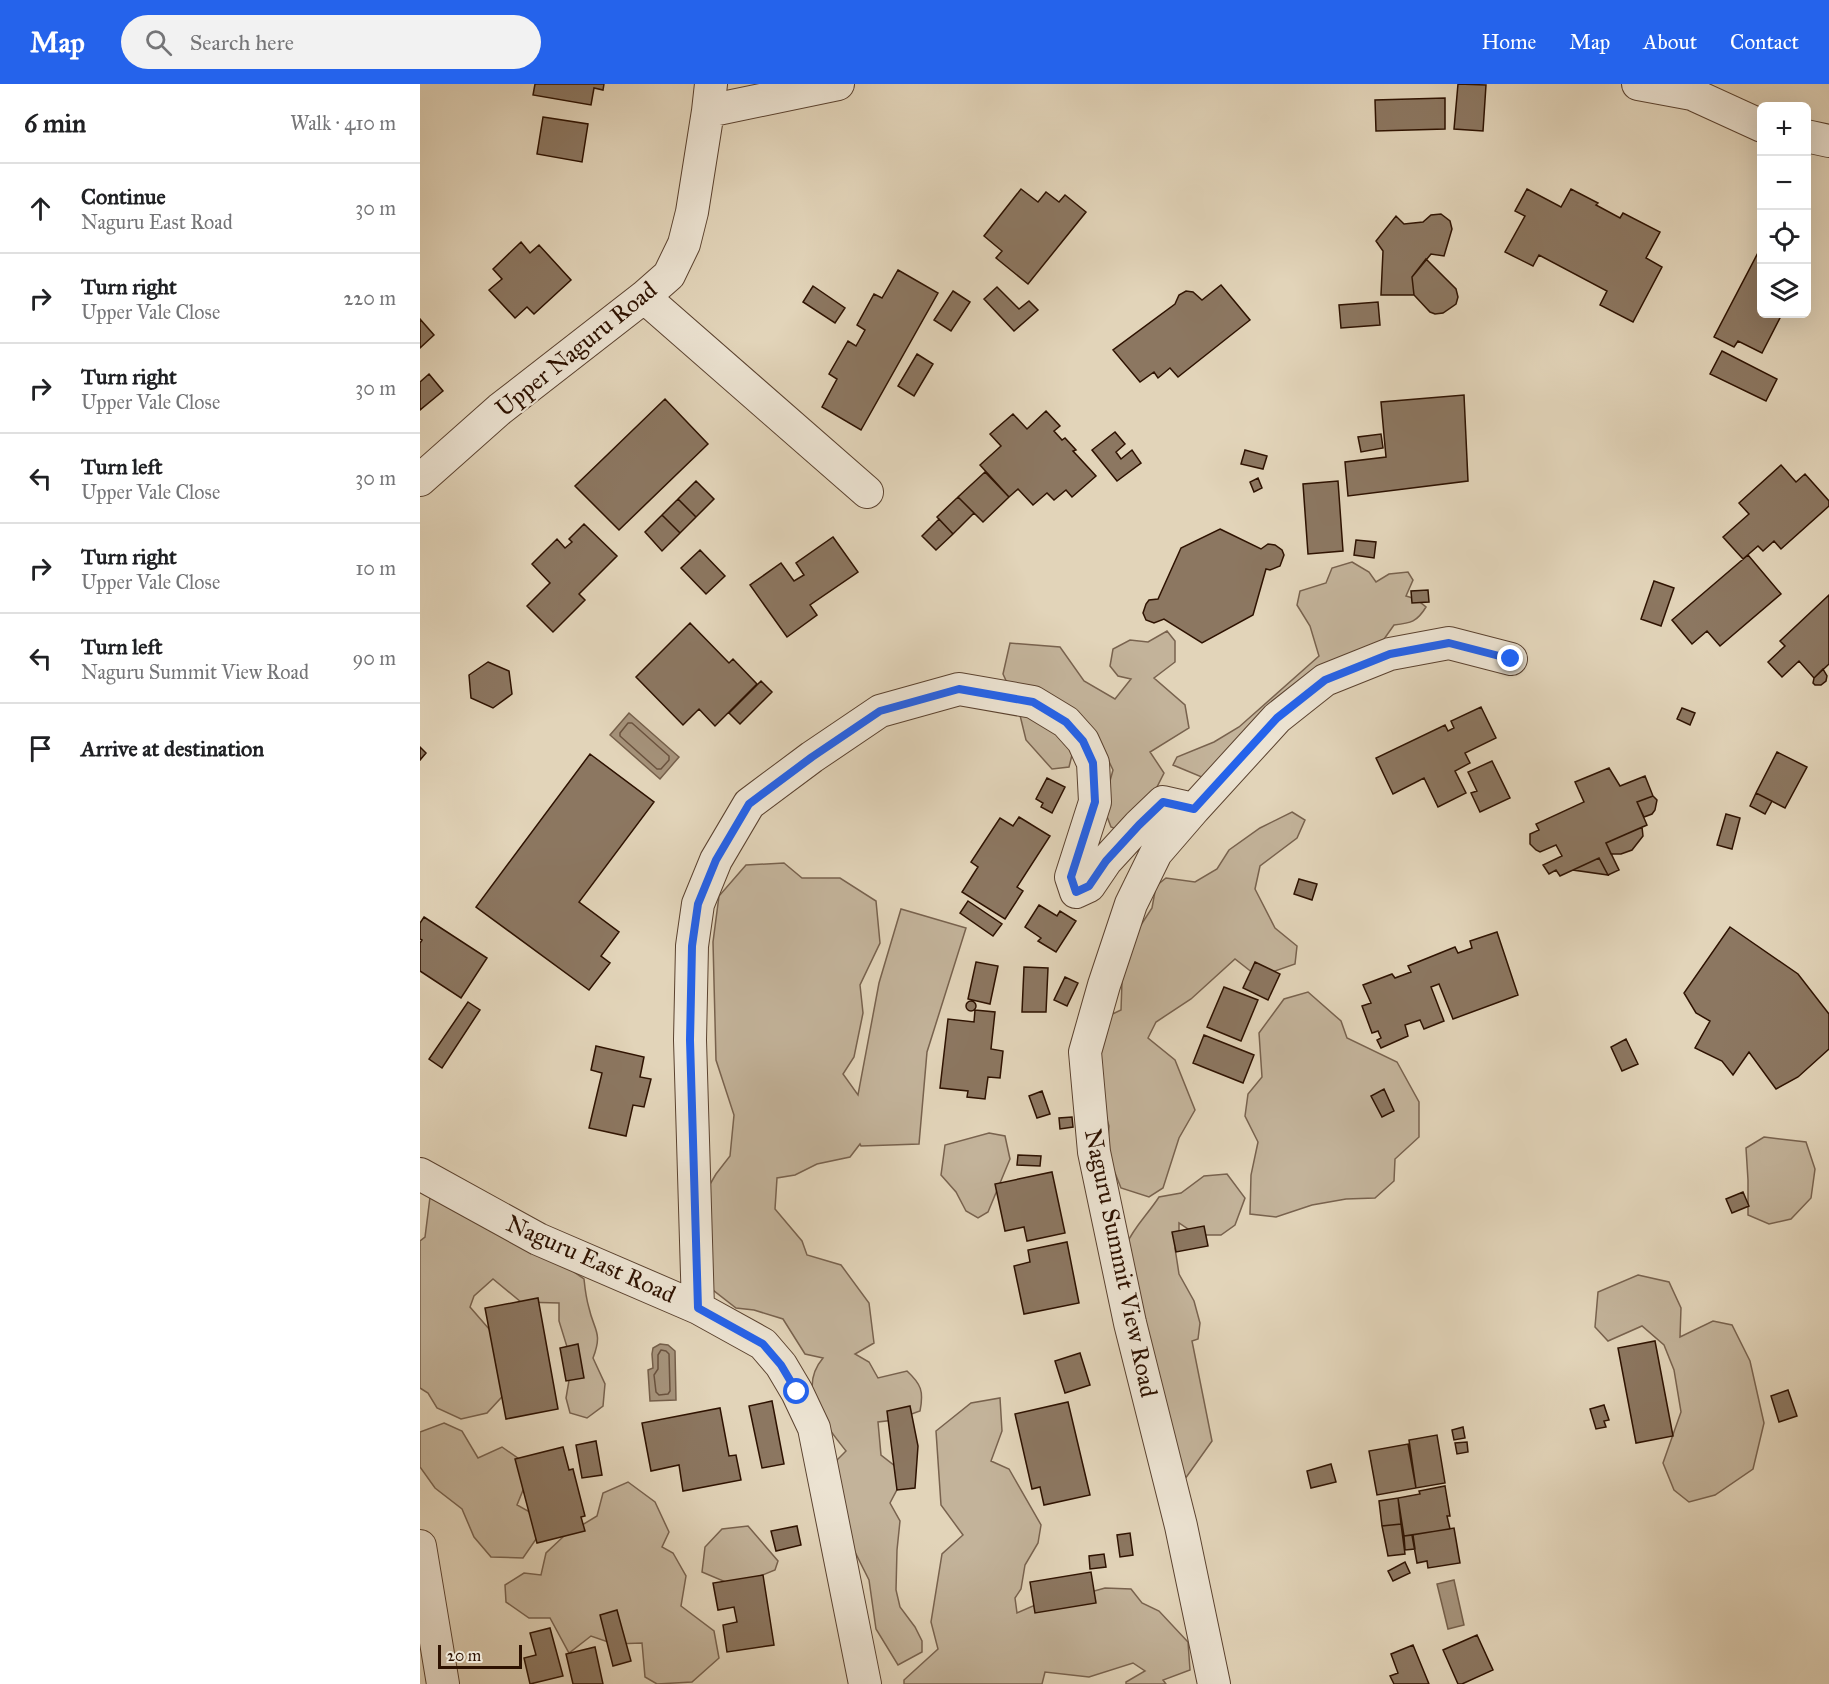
<!DOCTYPE html>
<html lang="en">
<head>
<meta charset="utf-8">
<style>
  :root { --surface:#fff; --page:#f2f2f2; --text:#202124; --muted:#757577; --line:#e0e0e0; --accent:#2563eb }
  body { margin:0; font-family:"IM FELL Great Primer",serif; background:var(--page); color:var(--text) }
  .controls { position:absolute; right:18px; top:18px; display:grid; overflow:hidden; border-radius:9px; box-shadow:0 6px 24px #0002 }
  .controls button { width:54px; height:54px; display:grid; place-items:center; padding:0; border:0; border-bottom:2px solid var(--line); background:var(--surface); color:var(--text); font:30px sans-serif }
  .scale { position:absolute; left:18px; bottom:15px; width:84px; box-sizing:border-box; padding-left:6px; border:3px solid #2e1201; border-top:0; font-size:16px; line-height:21px; white-space:nowrap; color:#2e1201; -webkit-text-stroke:4px #ece3d2; paint-order:stroke }
  .stop { position:absolute; width:18px; height:18px; margin:-14px; border:4px solid #2563eb; border-radius:50%; background:#fff }
  .stop.end { background:#2563eb; border-color:#fff; box-shadow:0 2px 6px #0008 }
  .list { margin:0; padding:0; list-style:none }
  h2 { display:flex; justify-content:space-between; align-items:center; height:78px; margin:0; padding:0 24px; font-size:26px }
  h2 small { font-size:20px; font-weight:400; color:var(--muted) }
  .list li { display:grid; grid-template-columns:39px 1fr auto; gap:18px; align-items:center; box-sizing:border-box; height:90px; padding:0 24px; border-top:2px solid var(--line) }
  .list b { display:block; font-size:22px; white-space:nowrap }
  .list p { margin:0; font-size:20px; white-space:nowrap; color:var(--muted) }
  .list em { font-size:20px; font-style:normal; color:var(--muted) }
  .icon { flex:none; width:33px; height:33px; fill:none; stroke:currentColor; stroke-width:2; stroke-linecap:round; stroke-linejoin:round }
  .map { position:relative; flex:none; width:1409px; height:1600px; overflow:hidden }
  header { display:flex; align-items:center; gap:36px; box-sizing:border-box; height:84px; padding:0 30px; background:var(--accent); color:#fff }
  header strong { font-size:28px }
  nav { display:flex; gap:33px; margin-inline-start:auto; font-size:21px }
  .search { width:420px; height:54px; background:var(--page); display:flex; align-items:center; gap:15px; box-sizing:border-box; padding:0 21px; border-radius:33px; color:var(--muted); font-size:22px }
  main { display:flex }
  aside { flex:1; background:var(--surface) }
  .map>svg:first-child { display:block }
  .green { fill:#c3b39a; stroke:#78624e; stroke-width:1.5 }
  .water { fill:#a5927a; stroke:#755f4a; stroke-width:1.5 }
  .lines { fill:none; stroke-linecap:round; stroke-linejoin:round }
  .shore { stroke:#6a523e; stroke-width:1.5 }
  .building { fill:#8c7761; stroke:#2e1201; stroke-width:1.5 }
  .minor-casing { stroke:#5b422f; stroke-width:34 }
  .minor { stroke:#ece3d2; stroke-width:32 }
  .route { stroke:#2563eb; stroke-width:8 }
  .labels { text-anchor:middle; dominant-baseline:central; stroke-width:4.5; stroke-linejoin:round; paint-order:stroke }
  .street-label { font-size:24px; fill:#2e1201; stroke:#ece3d2 }
</style>
</head>
<body>
<header>
<strong>Map</strong>
<div class="search"><svg class="icon" aria-label="search" viewBox="0 0 24 24"><circle cx="10" cy="10" r="6"/><path d="M15 15l6 6"/></svg>Search here</div>
<nav><a>Home</a><a>Map</a><a>About</a><a>Contact</a></nav>
</header>
<main>
<aside>
<h2>6 min<small>Walk · 410 m</small></h2>
<ul class="list">
<li><svg class="icon" aria-label="ahead" viewBox="0 0 24 24"><path d="M12 20V5M6 11l6-6 6 6"/></svg><div><b>Continue</b><p>Naguru East Road</p></div><em>30 m</em></li>
<li><svg class="icon" aria-label="right" viewBox="0 0 24 24"><path d="M7 20v-9h11M14 6l5 5-5 5"/></svg><div><b>Turn right</b><p>Upper Vale Close</p></div><em>220 m</em></li>
<li><svg class="icon" aria-label="right" viewBox="0 0 24 24"><path d="M7 20v-9h11M14 6l5 5-5 5"/></svg><div><b>Turn right</b><p>Upper Vale Close</p></div><em>30 m</em></li>
<li><svg class="icon" aria-label="left" viewBox="0 0 24 24"><path d="M17 20v-9H6M10 6l-5 5 5 5"/></svg><div><b>Turn left</b><p>Upper Vale Close</p></div><em>30 m</em></li>
<li><svg class="icon" aria-label="right" viewBox="0 0 24 24"><path d="M7 20v-9h11M14 6l5 5-5 5"/></svg><div><b>Turn right</b><p>Upper Vale Close</p></div><em>10 m</em></li>
<li><svg class="icon" aria-label="left" viewBox="0 0 24 24"><path d="M17 20v-9H6M10 6l-5 5 5 5"/></svg><div><b>Turn left</b><p>Naguru Summit View Road</p></div><em>90 m</em></li>
<li><svg class="icon" aria-label="arrive" viewBox="0 0 24 24"><path d="M6 21V4h12l-3 4 3 4H6"/></svg><div><b>Arrive at destination</b></div></li>
</ul>
</aside>
<div class="map">
<svg width="1409" height="1600" viewBox="0 0 1409 1600">
  <rect width="100%" height="100%" fill="#e2d4b9"/>
  <filter id="stains"><feTurbulence type="fractalNoise" baseFrequency=".00333" numOctaves="4"/><feColorMatrix values="0 0 0 0 .2 0 0 0 0 .09 0 0 0 0 .02 0 0 0 .5 -.17"/></filter>
  <radialGradient id="worn" r=".72"><stop offset=".6" stop-color="#630" stop-opacity="0"/><stop offset="1" stop-color="#630" stop-opacity=".3"/></radialGradient>
  <path class="green" d="M932 478 949 488 956 498 969 490 988 488 993 496 986 512 996 515 1006 523C997 538 991 539 974 541L957 565 784 694 753 681 757 673 794 658 819 643 899 572 890 542 877 521 880 507 906 499 912 484Z
    M747 547 755 557V578L734 594 765 621 769 644 730 668 744 689 737 703 728 741 716 753 691 743 683 722 693 686 683 665 653 667 649 683 632 685 606 656 598 623 583 590 590 559 640 563 664 597 695 615 711 595 698 592 690 582 693 565 710 556 728 558Z
    M872 728 885 736 877 754 840 782 835 805 855 844 877 862 875 880 838 893 815 875 771 915 736 938 728 954 755 976 775 1026 759 1054 743 1104 729 1113 701 1104 687 1069 689 1042 680 1011 676 962 686 933 701 926 702 897 717 847 732 824 736 802 746 794 775 798 797 785 809 766 840 744Z
    M364 779 382 794H420L456 817 460 859 440 901 443 929 434 973 423 990 438 1011 459 899 481 825 546 844 507 968 499 1060 441 1062 440 1060 430 1073 397 1080 375 1091 357 1094 355 1125 382 1157 387 1171 421 1181 449 1219 454 1259 435 1270 449 1278 458 1294 487 1287C501 1300 504 1307 500 1327L475 1336 458 1338 461 1371 480 1386 481 1398 470 1419 480 1437 477 1466 476 1506 480 1523 495 1543 502 1557V1568L478 1581 456 1545 449 1496 428 1454 416 1400 417 1376 426 1367C405 1340 376 1306 403 1274L385 1270 363 1235 334 1226 316 1224 293 1206 282 1114 296 1090 310 1072 314 1031 296 976 293 858 299 812 326 781Z
    M888 908 921 937 927 954 977 978 999 1018V1053L975 1075 974 1097 955 1114 926 1115 892 1121 856 1133 830 1130 831 1091 838 1058 825 1032 828 1010 842 993 839 949 864 915Z
    M569 1049 585 1052 590 1075 568 1128 558 1134 546 1127 536 1108 521 1091 525 1061Z
    M1344 1053 1386 1058 1395 1085 1391 1114 1371 1135 1349 1140 1328 1131V1096L1326 1064Z
    M807 1090 825 1114 815 1141 801 1151H777L759 1139V1156L755 1164 759 1190 774 1217 780 1239 778 1255 772 1257 792 1357 760 1402 706 1161C714 1143 728 1130 739 1113L761 1109 784 1092Z
    M50 1102 80 1152 131 1172 164 1195C165 1205 166 1214 169 1224 174 1247 183 1248 173 1274L185 1300 183 1322 167 1334 150 1329 146 1314 152 1279 139 1237V1219L101 1218 73 1195 54 1212 50 1223 83 1261 91 1303 67 1329 41 1335 17 1324 8 1309 0 1304V1157L5 1153 10 1113Z
    M1218 1191 1249 1198 1261 1224 1260 1253 1293 1237 1312 1241 1330 1277 1344 1339 1333 1385 1295 1411 1269 1418 1254 1406 1243 1379 1261 1328 1254 1286 1244 1261 1222 1242 1188 1257 1175 1243 1178 1208Z
    M580 1314 582 1347 571 1377 589 1385 621 1441 618 1459 605 1481 601 1505 595 1514 597 1529 629 1515 660 1511 685 1504 711 1505 722 1519 739 1527 768 1558 770 1586 743 1596 746 1600H706V1598L725 1587 713 1579 669 1593 625 1588 622 1600H484V1596L518 1565 511 1538 522 1470 543 1451 521 1421 516 1347 551 1319Z
    M24 1339 42 1347 58 1374 82 1363 112 1384 97 1421 117 1432 123 1445 103 1474 71 1473 54 1453 42 1425 15 1404 0 1383V1348Z
    M208 1398 235 1418 249 1448 242 1463 253 1469 266 1492 261 1522 294 1547 299 1574 272 1598 237 1600 225 1593 222 1559 194 1560 171 1552 149 1569 130 1534H109L86 1518 85 1501 104 1489 121 1491 126 1469 144 1452 177 1432 183 1409Z
    M328 1442 358 1477 355 1486 315 1502 282 1488 285 1463 302 1445Z"/>
  <path class="water" d="M209 629 259 673 240 695 190 651Z
    M240 1260 248 1261 255 1267 256 1316 230 1317 228 1286 233 1284 232 1270 233 1264Z
    M1034 1496 1044 1541 1028 1545 1017 1500Z"/>
  <g class="lines">
    <path class="shore" d="M208 639H212L249 672V676L241 685H237L200 652V649Z
      M241 1266 246 1267 249 1270 250 1307 248 1310 239 1311 236 1308 234 1291 238 1285V1271Z"/>
  </g>
  <path class="building" d="M115 0H184L183 6 174 4 171 21 113 11Z
    M1038 0 1066 1 1063 47 1034 45Z
    M1025 14V45L956 47 955 16Z
    M123 33 168 40 162 78 117 70Z
    M601 105 618 118 626 108 639 118 645 111 666 128 608 200 576 174 582 167 564 152Z
    M1107 105 1141 123 1151 105 1178 119 1176 121 1200 134 1203 129 1240 148 1226 174 1242 183 1213 238 1180 221 1187 207 1119 171 1113 182 1085 168 1105 132 1095 127Z
    M1021 130 1030 137 1032 145 1024 172 1011 170 992 193 994 211H961L963 167 956 157 976 132 984 140 1003 138 1011 131Z
    M101 158 110 169 119 161 151 196 114 230 107 223 95 234 69 206 82 195 73 185Z
    M1342 161V230H1362L1342 269 1318 257 1314 263 1294 253Z
    M1006 175 1036 205 1038 213 1036 220 1023 229 1015 230 1010 228 994 211 992 193Z
    M478 186 518 209 441 346 402 323 417 295 409 290 428 257 436 262 445 246 437 241 454 210 462 214Z
    M801 201 830 236 758 293 750 284 738 294 734 288 720 298 693 266 755 220 759 211 766 207 773 208 782 216Z
    M393 202 425 224 415 239 383 218Z
    M577 203 599 225 609 217 618 226 594 247 564 215Z
    M533 207 550 218 531 247 514 236Z
    M958 218 960 241 921 244 919 221Z
    M0 235 14 251 0 264Z
    M1302 267 1357 295 1346 317 1290 290Z
    M497 270 513 280 494 312 478 302Z
    M9 290 23 307 0 326V298Z
    M1044 311 1048 397 928 412 925 378 966 373 961 318Z
    M245 315 288 360 199 446 155 402Z
    M626 327 640 342 634 347 642 356 645 354 656 366 653 367 676 392 652 413 646 406 634 416 627 409 613 421 598 405 589 413 560 381 581 362 570 350 593 330 607 345Z
    M695 348 705 360 696 368 701 375 712 366 721 379 697 397 672 366Z
    M961 350 963 364 941 368 938 353Z
    M825 366 847 372 843 385 821 380Z
    M1361 381 1376 398 1385 390 1409 417V422L1361 465 1354 457 1343 467 1338 462 1323 475 1303 453 1329 430 1319 419Z
    M565 388 589 413 563 438 538 413Z
    M838 394 842 404 834 408 830 398Z
    M276 397 294 415 276 433 258 415Z
    M918 397 923 467 888 470 883 400Z
    M538 413 554 429 533 450 517 433Z
    M258 415 276 433 260 449 242 431Z
    M242 431 260 449 242 467 225 448Z
    M519 435 533 450 516 466 502 452Z
    M164 440 197 472 159 510 165 516 133 548 107 522 130 499 112 480 137 455 145 464 152 458 149 455Z
    M800 445 841 465 848 460 855 461 862 466 864 471 860 482 850 486 846 485 833 531 782 559 744 535 734 539 726 536 723 529 726 520 729 516 738 515 761 464Z
    M413 453 438 488 390 521 397 531 367 553 330 501 361 479 374 497 384 491 376 479Z
    M936 456 956 458 954 474 934 471Z
    M280 466 305 492 286 510 261 484Z
    M1328 471 1361 510 1300 562 1287 547 1272 560 1252 536Z
    M1234 497 1254 504 1241 542 1221 535Z
    M1008 506 1009 518 992 519 991 507Z
    M1409 511V580L1394 594 1379 577 1362 593 1348 578 1365 562 1360 557Z
    M270 539 309 579 313 575 337 600 295 642 279 625 263 641 216 593Z
    M68 578 89 587 92 610 73 624 51 614 49 591Z
    M1403 585 1407 592 1406 597 1401 601H1395L1393 599 1394 594Z
    M341 597 352 608 320 640 309 629Z
    M1061 623 1076 654 1045 669 1050 679 1035 687 1046 709 1018 723 1004 694 973 710 956 674 1025 641 1028 647 1034 644 1031 637Z
    M1262 624 1275 629 1270 641 1257 635Z
    M0 663 6 669 0 676Z
    M1357 668 1387 683 1365 724 1336 709Z
    M170 670 234 718 159 818 199 848 181 872 190 879 169 906 56 823Z
    M1072 677 1090 714 1060 728 1051 709 1057 707 1048 688Z
    M1189 684 1200 702 1225 692 1233 712 1217 718 1227 741 1186 759 1199 786 1188 791 1179 774 1140 792 1136 786 1129 790 1123 781 1142 772 1136 761 1120 768 1116 766 1110 760V750L1119 746 1116 740 1164 718 1155 698Z
    M627 694 645 703 632 729 621 723 623 719 616 715Z
    M1336 709 1352 717 1345 730 1330 722Z
    M1233 712 1237 716 1235 726 1232 730 1224 733 1217 718Z
    M1306 730 1320 734 1312 765 1297 761Z
    M599 733 630 752 597 803 603 807 585 835 542 808 558 783 551 778 580 734 593 742Z
    M1222 743 1223 752 1212 766 1201 770H1191L1186 759Z
    M1179 774 1188 791 1153 786Z
    M879 795 897 800 892 816 874 810Z
    M548 817 582 840 573 852 540 829Z
    M619 821 637 832 640 827 656 837 636 868 618 857 621 854 605 843Z
    M4 833 67 874 41 914 0 887V859L2 856 0 855V839Z
    M1310 843 1378 890 1409 930V965L1378 993 1356 1005 1329 968 1313 991 1302 977 1275 964 1290 937 1276 929 1264 909Z
    M1077 848 1098 911 1033 935 1019 900 1011 903 1024 937 1004 945 1000 936 985 941 988 952 961 964 957 956 961 954 958 947 952 949 942 922 951 919 943 901 972 890 975 894 991 888 988 882 1035 863 1038 869 1052 864 1050 857Z
    M556 878 578 882 570 920 548 915Z
    M835 878 860 890 848 916 823 904Z
    M604 883 628 884 626 928H602Z
    M645 893 658 899 647 922 634 916Z
    M804 903 838 916 821 957 787 943Z
    M546 922a5 5 0 1 1 10 0a5 5 0 1 1-10 0Z
    M48 918 60 926 22 984 9 975Z
    M555 926 575 928 571 965 583 967 580 994 568 993 565 1015 547 1013 548 1007 520 1004 528 935 554 938Z
    M784 951 834 971 823 999 773 979Z
    M1206 955 1218 980 1202 987 1191 963Z
    M176 962 224 973 220 993 231 995 224 1023 213 1021 206 1052 169 1044 182 989 171 986Z
    M964 1005 974 1027 962 1033 951 1012Z
    M622 1007 630 1030 617 1034 609 1012Z
    M652 1033 653 1043 640 1045 639 1034Z
    M598 1071 621 1072 620 1082 597 1081Z
    M632 1088 645 1149 607 1157 604 1143 585 1147 575 1100Z
    M1323 1108 1329 1122 1312 1129 1306 1115Z
    M784 1142 788 1162 756 1168 752 1148Z
    M647 1158 659 1219 604 1230 594 1182 610 1178 608 1166Z
    M118 1214 138 1325 86 1335 65 1224Z
    M1235 1257 1253 1352 1216 1359 1198 1264Z
    M158 1260 164 1294 146 1297 140 1264Z
    M660 1269 670 1301 645 1309 635 1277Z
    M1368 1306 1377 1332 1359 1338 1351 1312Z
    M352 1317 364 1380 342 1384 329 1322Z
    M648 1318 670 1411 624 1421 620 1403 612 1405 595 1330Z
    M1184 1321 1189 1336 1184 1337 1186 1343 1176 1345 1170 1325Z
    M490 1322 498 1362 495 1404 477 1406 467 1327Z
    M300 1324 309 1372 316 1371 321 1396 263 1407 259 1381 231 1387 222 1339Z
    M1043 1343 1045 1354 1034 1356 1032 1346Z
    M1017 1351 1025 1399 996 1404 989 1356Z
    M176 1357 182 1391 162 1394 156 1361Z
    M1047 1358 1048 1368 1037 1370 1035 1359Z
    M988 1360 996 1404 957 1411 949 1367Z
    M143 1363 149 1386 153 1385 165 1432 161 1433 165 1447 117 1459 95 1375Z
    M911 1380 916 1398 891 1404 887 1387Z
    M1025 1402 1030 1432H1027L1030 1445 984 1452 978 1414 1000 1410 999 1407Z
    M978 1414 981 1440 962 1442 959 1417Z
    M981 1440 985 1470 968 1472 962 1442Z
    M377 1442 381 1461 356 1467 351 1447Z
    M1034 1444 1040 1479 1008 1484 1007 1477 997 1479 992 1451Z
    M710 1449 713 1471 700 1473 697 1451Z
    M993 1451 995 1465 985 1466 984 1452Z
    M684 1470 686 1483 670 1485 669 1472Z
    M985 1478 990 1489 973 1497 968 1487Z
    M671 1488 676 1519 615 1529 610 1498Z
    M343 1491 354 1561 307 1568 303 1541 317 1538 314 1523 298 1526 293 1499Z
    M197 1526 211 1577 193 1582 180 1531Z
    M130 1544 143 1592 110 1600 104 1574 116 1571 110 1549Z
    M1057 1551 1073 1586 1042 1600H1038L1023 1566Z
    M993 1561 1009 1600H974L970 1592 978 1589 971 1570Z
    M175 1563 183 1600H153L146 1570Z"/>
  <g class="lines">
    <defs>
      <path id="minor" d="M1218 0 1272 10 1342 42
        M288 27 291 0
        M1386 52 1409 57
        M224 213 447 408
        M0 396 80 325 224 213 249 191 264 160 272 128 288 27 418 0
        M0 1090 118 1155 278 1224 343 1260 361 1281 377 1308 394 1344 445 1600
        M278 1224 270 956 272 862 278 820 296 776 329 720 392 673 460 627 539 605 613 618 646 638 663 657 673 679 675 718 651 793 656 808 669 802 686 777 719 741 743 718 774 725
        M0 1462 23 1600
        M794 1600 761 1442 710 1239 674 1068 665 968 684 901 711 820 736 769 774 725 857 634 905 596 970 570 1029 559 1091 575"/>
    </defs>
    <use href="#minor" class="minor-casing"/>
    <use href="#minor" class="minor"/>
  </g>
  <g class="lines">
    <path class="route" d="M377 1308 361 1281 343 1260 278 1224 270 956 272 862 278 820 296 776 329 720 392 673 460 627 539 605 613 618 646 638 663 657 673 679 675 718 651 793 656 808 669 802 686 777 719 741 743 718 774 725 857 634 905 596 970 570 1029 559 1091 575"/>
  </g>
  <g class="labels">
    <g class="street-label">
      <text transform="translate(156 265) rotate(-39)">Upper Naguru Road</text>
      <text transform="translate(171 1175) rotate(24)">Naguru East Road</text>
      <text transform="translate(701 1179) rotate(78)">Naguru Summit View Road</text>
    </g>
  </g>
  <rect width="100%" height="100%" filter="url(#stains)"/>
  <rect width="100%" height="100%" fill="url(#worn)"/>
</svg>
<div class="controls">
<button>+</button>
<button>−</button>
<button><svg class="icon" aria-label="locate" viewBox="0 0 24 24"><circle cx="12" cy="12" r="6"/><path d="M12 2v4M12 18v4M2 12h4M18 12h4"/></svg></button>
<button><svg class="icon" aria-label="layers" viewBox="0 0 24 24"><path d="M12 4l9 5-9 5-9-5zM3 14l9 5 9-5"/></svg></button>
</div>
<div class="scale">20 m</div>
<div class="stop" style="left:377px;top:1308px"></div>
<div class="stop end" style="left:1091px;top:575px"></div>
</div>
</main>
</body>
</html>
